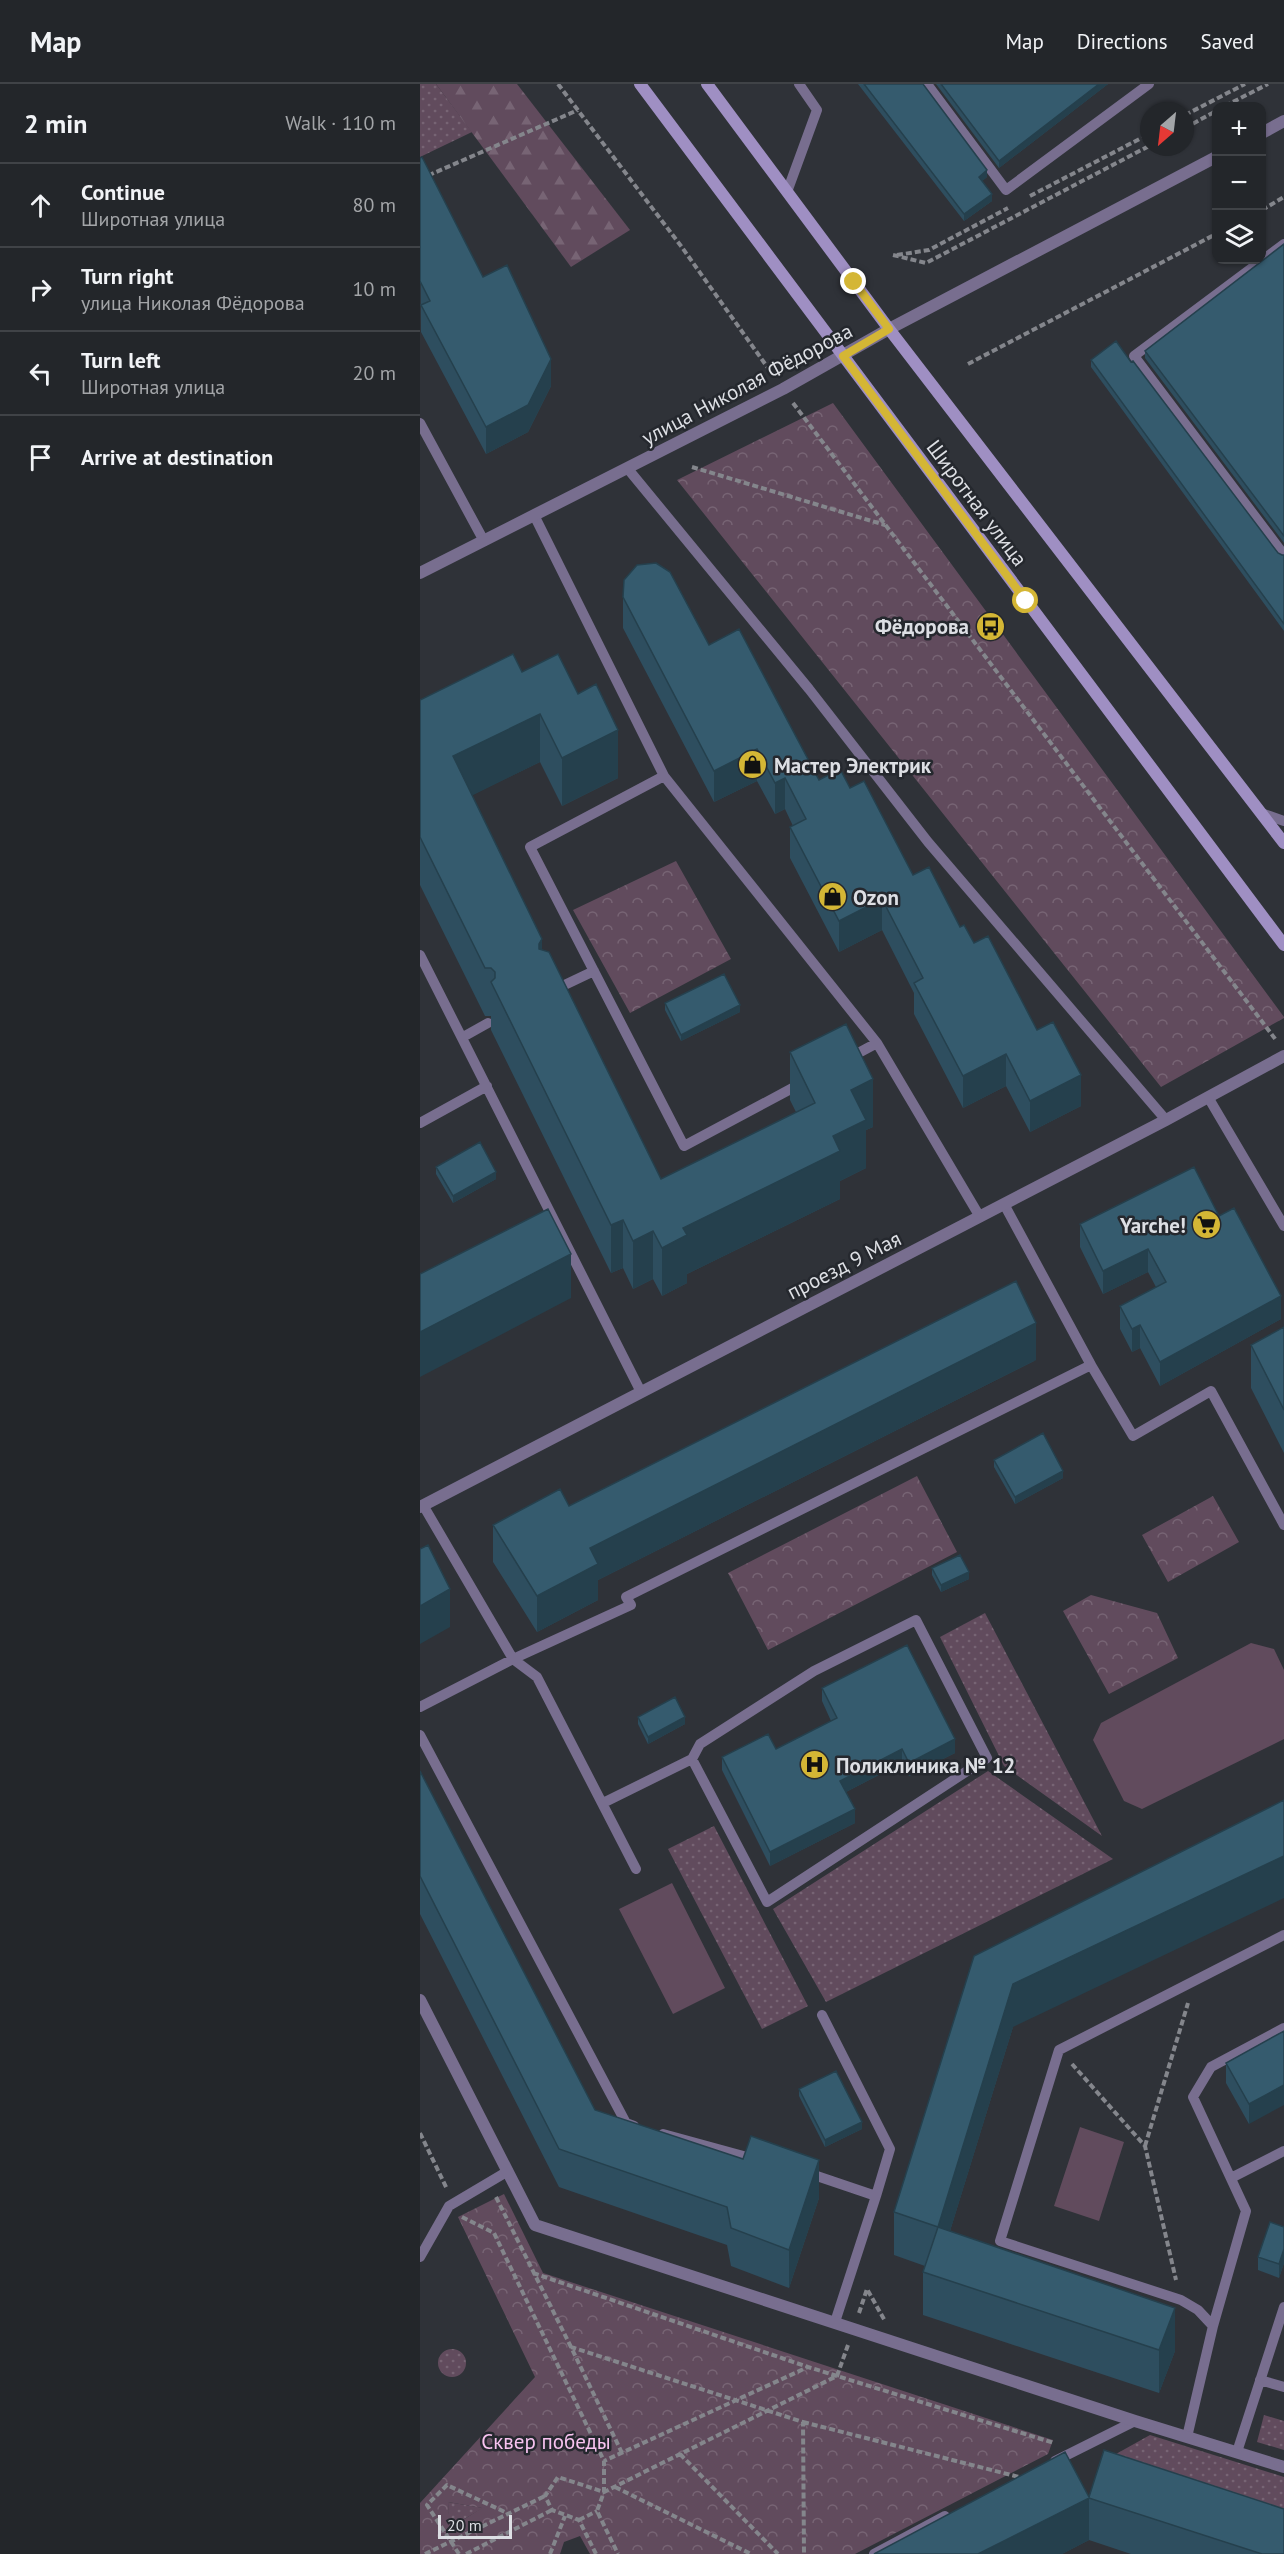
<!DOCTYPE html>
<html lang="en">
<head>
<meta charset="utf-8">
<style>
  :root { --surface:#23262a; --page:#2b2e32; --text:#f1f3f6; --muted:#a3a5a8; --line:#404347 }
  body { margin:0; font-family:"PT Sans",sans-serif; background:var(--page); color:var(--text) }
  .controls { position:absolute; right:18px; top:18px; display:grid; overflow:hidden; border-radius:12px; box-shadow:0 2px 4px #0004 }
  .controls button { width:54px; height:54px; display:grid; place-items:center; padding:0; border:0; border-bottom:2px solid var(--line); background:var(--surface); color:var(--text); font:30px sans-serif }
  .compass { position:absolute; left:720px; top:18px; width:54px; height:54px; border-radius:50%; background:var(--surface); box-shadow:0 2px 4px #0004; rotate:208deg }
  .scale { position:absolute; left:18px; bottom:15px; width:74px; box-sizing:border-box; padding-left:6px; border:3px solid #dddfe4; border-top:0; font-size:16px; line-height:21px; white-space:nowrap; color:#dddfe4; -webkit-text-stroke:4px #25282e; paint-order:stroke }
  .stop { position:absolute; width:18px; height:18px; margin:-14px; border:4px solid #d4b635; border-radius:50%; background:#fff }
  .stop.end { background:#d4b635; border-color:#fff; box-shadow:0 2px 6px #0008 }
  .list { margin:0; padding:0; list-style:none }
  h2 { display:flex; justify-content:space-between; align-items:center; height:78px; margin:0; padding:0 24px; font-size:26px }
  h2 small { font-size:20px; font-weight:400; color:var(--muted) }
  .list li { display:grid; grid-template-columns:39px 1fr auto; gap:18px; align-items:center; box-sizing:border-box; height:84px; padding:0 24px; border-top:2px solid var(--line) }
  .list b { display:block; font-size:22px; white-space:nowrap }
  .list p { margin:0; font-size:20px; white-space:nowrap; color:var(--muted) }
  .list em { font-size:20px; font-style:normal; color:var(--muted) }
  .icon { flex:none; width:33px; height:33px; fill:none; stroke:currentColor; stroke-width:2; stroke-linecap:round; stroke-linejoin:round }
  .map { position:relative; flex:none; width:864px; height:2470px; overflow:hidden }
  header { display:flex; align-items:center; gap:36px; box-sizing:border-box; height:84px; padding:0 30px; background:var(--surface); border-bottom:2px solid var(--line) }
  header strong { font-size:28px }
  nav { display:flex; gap:33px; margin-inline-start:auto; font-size:21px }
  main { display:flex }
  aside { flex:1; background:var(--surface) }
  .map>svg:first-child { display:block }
  .grass { fill:url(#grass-dots) }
  .forest { fill:url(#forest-firs) }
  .park { fill:url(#park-crowns); fill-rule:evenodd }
  .pitch { fill:#614b5d }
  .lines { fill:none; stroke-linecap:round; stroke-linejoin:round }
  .path { stroke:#84868c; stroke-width:4; stroke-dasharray:6 3; stroke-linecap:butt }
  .service { stroke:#786e8f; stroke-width:10 }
  .minor { stroke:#786e8f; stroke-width:12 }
  .tertiary { stroke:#786e8f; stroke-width:12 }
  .secondary { stroke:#9f8fc3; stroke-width:12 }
  .wall { fill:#2e4e5f }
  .shaded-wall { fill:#25404d }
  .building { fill:#355b6e; stroke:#25404d; stroke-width:1.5 }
  .route { stroke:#d4b635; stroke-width:8 }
  .labels { text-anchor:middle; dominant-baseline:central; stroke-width:5; stroke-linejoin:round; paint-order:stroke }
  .street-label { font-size:21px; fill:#dddfe4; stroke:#25282e }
  .poi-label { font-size:21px; font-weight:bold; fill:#dddfe4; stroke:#25282e; text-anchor:start }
  .park-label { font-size:21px; fill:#f8c3f0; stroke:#25282e }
</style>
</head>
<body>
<header>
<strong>Map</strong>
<nav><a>Map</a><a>Directions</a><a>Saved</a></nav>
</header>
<main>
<aside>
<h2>2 min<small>Walk · 110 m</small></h2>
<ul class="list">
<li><svg class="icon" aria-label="ahead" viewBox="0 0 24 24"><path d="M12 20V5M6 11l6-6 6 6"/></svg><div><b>Continue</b><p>Широтная улица</p></div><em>80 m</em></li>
<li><svg class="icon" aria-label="right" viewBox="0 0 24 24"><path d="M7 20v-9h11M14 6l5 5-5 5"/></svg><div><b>Turn right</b><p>улица Николая Фёдорова</p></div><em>10 m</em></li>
<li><svg class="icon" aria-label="left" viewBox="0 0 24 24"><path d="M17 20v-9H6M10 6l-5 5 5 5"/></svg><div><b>Turn left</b><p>Широтная улица</p></div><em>20 m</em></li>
<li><svg class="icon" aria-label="arrive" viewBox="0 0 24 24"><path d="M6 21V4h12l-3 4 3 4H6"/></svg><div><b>Arrive at destination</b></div></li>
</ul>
</aside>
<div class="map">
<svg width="864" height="2470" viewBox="0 0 864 2470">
  <defs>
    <pattern id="grass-dots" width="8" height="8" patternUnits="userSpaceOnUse" patternTransform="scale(1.5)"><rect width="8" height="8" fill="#614b5d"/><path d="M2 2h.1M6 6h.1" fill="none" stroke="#776474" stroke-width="1.8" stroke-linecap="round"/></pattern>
    <pattern id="forest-firs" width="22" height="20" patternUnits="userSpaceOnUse" patternTransform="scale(1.5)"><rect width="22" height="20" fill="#614b5d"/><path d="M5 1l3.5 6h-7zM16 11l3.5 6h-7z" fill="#776474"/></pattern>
    <pattern id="park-crowns" width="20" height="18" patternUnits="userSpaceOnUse" patternTransform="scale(1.5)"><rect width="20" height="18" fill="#614b5d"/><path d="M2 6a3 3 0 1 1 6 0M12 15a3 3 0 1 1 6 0" fill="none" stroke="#776474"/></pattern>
  </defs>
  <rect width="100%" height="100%" fill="#2f3238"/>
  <path class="grass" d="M0 0H16L52 48 0 73Z
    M565 1529 682 1752 584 1682 520 1553Z
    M568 1687 693 1775 406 1918 353 1825Z
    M294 1742 388 1922 342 1945 248 1765Z
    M18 2279a14 14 0 1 1 28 0a14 14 0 1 1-28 0Z
    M844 2331 864 2337V2366L837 2358Z
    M730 2351 864 2393V2426L696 2370Z
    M28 2418 63 2424 29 2444Z"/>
  <path class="forest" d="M16 0H97L210 146 151 183Z"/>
  <path class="park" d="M413 319 864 933V934L741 1003 257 396Z
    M256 777 311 875 210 929 153 826Z
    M497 1392 537 1468 348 1566 308 1489Z
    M793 1412 819 1458 748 1498 722 1451Z
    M671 1511 737 1529 758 1574 689 1610 643 1527Z
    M84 2110 123 2189 633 2356 628 2370 435 2470H170L160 2452 144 2458 140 2470H0V2419L115 2293 38 2133ZM28 2418 62 2424 30 2444Z"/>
  <path class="pitch" d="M831 1559 854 1565 864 1586V1655L722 1725 704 1717 673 1656 681 1639Z
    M252 1799 305 1904 253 1930 199 1825Z
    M660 2043 704 2058 679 2137 634 2122Z"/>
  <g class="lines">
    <path class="path" d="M138 0 261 162 353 291
      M805 22 848 0
      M765 31 825 0
      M765 44 796 27
      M0 95 158 26
      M610 112 729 50
      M842 126 864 113
      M473 171 506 179 729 62
      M477 171 509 166 588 124
      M548 280 796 150
      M373 319 856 956
      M272 383 465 441
      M652 1980 725 2062 756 2196
      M0 2049 27 2105
      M725 2062 768 1919
      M76 2113 151 2263
      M42 2133 74 2149 184 2377V2408L177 2427 198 2470
      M113 2189 388 2283
      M439 2229 447 2205 465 2237
      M428 2261 417 2292 634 2359
      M383 2338 599 2393
      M202 2369 151 2263 383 2338 384 2470
      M260 2370 358 2470
      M195 2403 331 2470
      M159 2436 177 2427
      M5 2470 125 2412
      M39 2470 7 2421 27 2401 87 2429
      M46 2470 132 2426
      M130 2470 145 2432
      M176 2470 159 2436 132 2426 125 2412 138 2393 184 2408 417 2292 388 2283 184 2377"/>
    <path class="service" d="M507 0 586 106 729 0
      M367 108 397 26 379 0
      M864 160 714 272 864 471
      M0 339 64 457
      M208 385 389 605 508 758 746 1036
      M114 431 244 692 457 959 560 1133
      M244 692 110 763 264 1062 380 1000
      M841 729 864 737
      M0 871 221 1308
      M134 906 174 887
      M43 953 68 939
      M429 974 457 959
      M788 1013 864 1142
      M0 1039 67 1002
      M671 1281 713 1352 791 1307 864 1441
      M3 1421 93 1575 211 1521 206 1513 671 1281 584 1120
      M0 1623 93 1575 117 1593 216 1785
      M0 1651 206 2039 214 2042
      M183 1719 272 1675 280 1660 394 1587 496 1536 567 1674 347 1818 272 1675
      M402 1931 470 2065 456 2112
      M243 2050 338 2076
      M388 2089 456 2112 415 2238
      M811 2094 864 2067
      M0 2173 29 2122 88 2087
      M793 2242 778 2226 761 2216 580 2157 639 1966 864 1851
      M840 2296 864 2303
      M767 2353 793 2242 826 2127 773 2013 791 1983 864 1944
      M817 2368 864 2223
      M635 2377 715 2337
      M454 2470 525 2432"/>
    <path class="minor" d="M0 1916 115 2141 715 2337 864 2383"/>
    <path class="tertiary" d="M842 49 864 37
      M0 489 363 305 469 245 796 73
      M0 1423 746 1036 864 972"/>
    <path class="secondary" d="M220 0 864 861
      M287 0 469 245 864 759"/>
  </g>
  <path class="wall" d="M438 0H503L567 93 562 97 572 117 544 137Z
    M516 0H688L579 84Z
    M0 74 63 193 131 302 108 348 66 370 1 248Z
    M864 160V459L725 274V267Z
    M671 276 711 278 858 469 862 471H864V547L671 283Z
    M203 513 289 561 399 696 430 704 493 791 554 859 617 946 661 1022 610 1048 586 1002 543 1024 494 930V909L462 846 419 868 370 774V743L373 742 365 725 355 730 337 697 294 718 203 544Z
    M102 588 198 694 142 722 120 678 52 711 122 866 241 1095 376 1028 370 1016V968L453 1043 446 1046V1084L420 1097V1115L267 1190V1199L242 1212 233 1195 213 1205 203 1184 191 1189 71 946V932H65L0 801V616Z
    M245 919 320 928 261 957 245 926Z
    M16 1083 76 1095 33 1119 16 1090Z
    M799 1132 861 1235 740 1302 720 1264 712 1268 700 1245V1222L736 1203 728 1188 683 1210 660 1163V1140Z
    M864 1243V1369L831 1304V1261Z
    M616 1276 178 1496V1516L117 1548 73 1478V1441L149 1422Z
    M574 1376 643 1394 595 1420 574 1383Z
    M512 1484 549 1495 521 1508 512 1491Z
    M402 1604 535 1669 489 1692 482 1679 426 1708 435 1739 350 1782 302 1686V1673L356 1665 411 1637 402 1617Z
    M218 1633 265 1640 228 1660 218 1640Z
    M0 1687 175 2026 399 2114 369 2204 311 2182 307 2161 139 2103 0 1830Z
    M593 1943 530 2147 755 2267 739 2309 503 2231V2188L505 2182 474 2171V2128Z
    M864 1947 829 2040 806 1999V1979Z
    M379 2005 442 2045 405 2063 379 2012Z
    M864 2143V2179L859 2194 838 2186V2173Z
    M669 2413 864 2470H711L669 2456 642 2470H454Z"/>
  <path class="shaded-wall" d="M679 0H688L579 84V77Z
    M567 86V93L559 100V93Z
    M572 110V117L544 137V130Z
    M131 275V302L108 348 66 370V343Z
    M120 630V678L33 721V672Z
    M198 646V694L142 722V674Z
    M337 665V697L294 718V687Z
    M365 694V725L355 730V699Z
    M462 815V846L419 868V837Z
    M122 855V903L119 860Z
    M320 921V928L261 957V951Z
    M586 970V1002L543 1024V992Z
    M661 991V1022L610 1048V1017Z
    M453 995V1043L446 1046V1084L420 1097V1115L267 1190V1199L242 1212V1164L263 1144 413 1052 431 1006Z
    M76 1088V1095L33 1119V1112Z
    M203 1136V1184L191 1189V1141Z
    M233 1147V1195L213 1205V1157Z
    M728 1165V1188L683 1210V1187Z
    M151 1170V1214L0 1293V1248Z
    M861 1212V1235L740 1302V1278Z
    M616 1239V1276L178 1496V1516L117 1548V1512L170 1464Z
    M720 1241V1264L712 1268V1245Z
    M643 1387V1394L595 1420V1413Z
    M549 1488V1495L521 1508V1501Z
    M30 1505V1543L0 1560V1522Z
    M265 1633V1640L228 1660V1653Z
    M535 1655V1669L489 1692V1679Z
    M482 1665V1679L420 1711V1697Z
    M435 1725V1739L350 1782V1768Z
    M864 1772V1814L593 1943 518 2186V2143L593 1900Z
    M864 2001V2021L829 2040V2020Z
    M442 2038V2045L405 2063V2056Z
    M399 2076V2114L369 2204V2166Z
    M864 2165V2179L859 2194V2180Z
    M755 2224V2267L739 2309V2266Z
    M669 2414V2456L642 2470H558Z"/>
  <path class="building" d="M444 0H503L567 86 559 93 572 110 544 130Z
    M521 0H679L579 77Z
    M2 73 63 193 87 181 131 275 108 321 66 343 1 221 10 217 0 197V74Z
    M864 160V452L725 267Z
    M696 257 711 278 713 277 858 469 862 471H864V540L671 276Z
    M236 479 250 488 289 561 319 545 399 696 420 685 430 704 444 697 493 791 509 783 540 843 544 841 554 859 568 852 617 946 633 938 661 991 610 1017 586 970 543 992 494 899 503 894 462 815 419 837 370 743 386 735 365 694 355 699 337 665 294 687 203 513 204 496 217 481Z
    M93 570 102 588 138 570 158 610 176 600 198 646 142 674 120 630 33 672 122 855 119 860V865L129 868 241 1095 395 1019 370 968 426 940 453 995 431 1006 446 1036 413 1052 420 1067 263 1144 267 1151 242 1164 233 1147 213 1157 203 1136 191 1141 71 898 75 894V888L71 884H65L0 753V616Z
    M304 890 320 921 261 951 245 919Z
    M60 1058 76 1088 33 1112 16 1083Z
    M774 1083 799 1132 814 1124 861 1212 740 1278 720 1241 712 1245 700 1222 746 1198 728 1165 683 1187 660 1140Z
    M128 1125 151 1170 0 1248V1190Z
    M596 1197 616 1239 170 1464 178 1480 117 1512 73 1441 140 1405 149 1422Z
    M864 1243V1326L831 1261Z
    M623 1349 643 1387 595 1413 574 1376Z
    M8 1461 30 1505 0 1522V1465Z
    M540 1471 549 1488 521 1501 512 1484Z
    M487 1561 535 1655 489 1679 482 1665 420 1697 435 1725 350 1768 302 1673 348 1650 356 1665 417 1634 402 1604Z
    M255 1613 265 1633 228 1653 218 1633Z
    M0 1687 175 2026 323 2075 331 2052 399 2076 369 2166 311 2144 307 2123 139 2065 0 1792Z
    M864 1716V1772L593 1900 518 2143 474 2128 554 1872Z
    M864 1947V2001L829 2020 806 1979Z
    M416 1987 442 2038 405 2056 379 2005Z
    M850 2138 864 2143V2165L859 2180 838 2173Z
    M518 2143 755 2224 739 2266 503 2188Z
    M684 2366 864 2425V2470H842L669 2414 558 2470H454L645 2368 669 2413Z"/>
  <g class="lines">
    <path class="route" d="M434 198 469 245 423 272 606 517"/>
  </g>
  <defs>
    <symbol id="bus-disc" viewBox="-11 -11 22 22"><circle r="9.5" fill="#d4b635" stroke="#25282e"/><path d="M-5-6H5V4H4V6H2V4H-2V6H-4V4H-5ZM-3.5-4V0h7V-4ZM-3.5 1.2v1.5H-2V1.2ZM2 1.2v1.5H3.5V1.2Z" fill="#111"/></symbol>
    <symbol id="shop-disc" viewBox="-11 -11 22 22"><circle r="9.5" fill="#d4b635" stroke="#25282e"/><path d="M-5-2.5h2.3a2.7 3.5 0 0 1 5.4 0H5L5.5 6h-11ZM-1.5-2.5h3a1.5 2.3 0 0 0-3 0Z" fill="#111"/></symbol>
    <symbol id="supermarket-disc" viewBox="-11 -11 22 22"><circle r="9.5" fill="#d4b635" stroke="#25282e"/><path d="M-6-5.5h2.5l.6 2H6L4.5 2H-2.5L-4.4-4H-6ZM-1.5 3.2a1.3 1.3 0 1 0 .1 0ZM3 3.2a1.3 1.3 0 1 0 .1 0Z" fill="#111"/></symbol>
    <symbol id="hospital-disc" viewBox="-11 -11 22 22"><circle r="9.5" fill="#d4b635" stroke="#25282e"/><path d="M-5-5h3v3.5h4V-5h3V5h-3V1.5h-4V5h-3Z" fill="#111"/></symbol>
  </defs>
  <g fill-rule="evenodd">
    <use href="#bus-disc" x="554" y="526" width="33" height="33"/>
    <use href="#shop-disc" x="316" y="664" width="33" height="33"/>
    <use href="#shop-disc" x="396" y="796" width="33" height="33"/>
    <use href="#supermarket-disc" x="770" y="1124" width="33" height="33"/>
    <use href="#hospital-disc" x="378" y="1664" width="33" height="33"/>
  </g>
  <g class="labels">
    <g class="street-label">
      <text transform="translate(327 300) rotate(-28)">улица Николая Фёдорова</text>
      <text transform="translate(557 419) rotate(53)">Широтная улица</text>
      <text transform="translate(424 1181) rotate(-27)">проезд 9 Мая</text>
    </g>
    <g class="poi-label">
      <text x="549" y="542" text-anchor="end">Фёдорова</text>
      <text x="354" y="681">Мастер Электрик</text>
      <text x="433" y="813">Ozon</text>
      <text x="766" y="1141" text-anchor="end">Yarche!</text>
      <text x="416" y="1681">Поликлиника № 12</text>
    </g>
    <g class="park-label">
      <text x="126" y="2357">Сквер победы</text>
    </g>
  </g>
</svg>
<div class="controls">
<button>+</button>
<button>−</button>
<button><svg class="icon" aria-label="layers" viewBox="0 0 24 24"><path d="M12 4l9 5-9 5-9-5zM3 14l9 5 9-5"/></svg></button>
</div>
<svg class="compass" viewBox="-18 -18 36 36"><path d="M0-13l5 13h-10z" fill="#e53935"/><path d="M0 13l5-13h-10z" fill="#a3a5a8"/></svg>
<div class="scale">20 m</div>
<div class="stop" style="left:606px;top:517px"></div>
<div class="stop end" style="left:434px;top:198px"></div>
</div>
</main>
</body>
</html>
